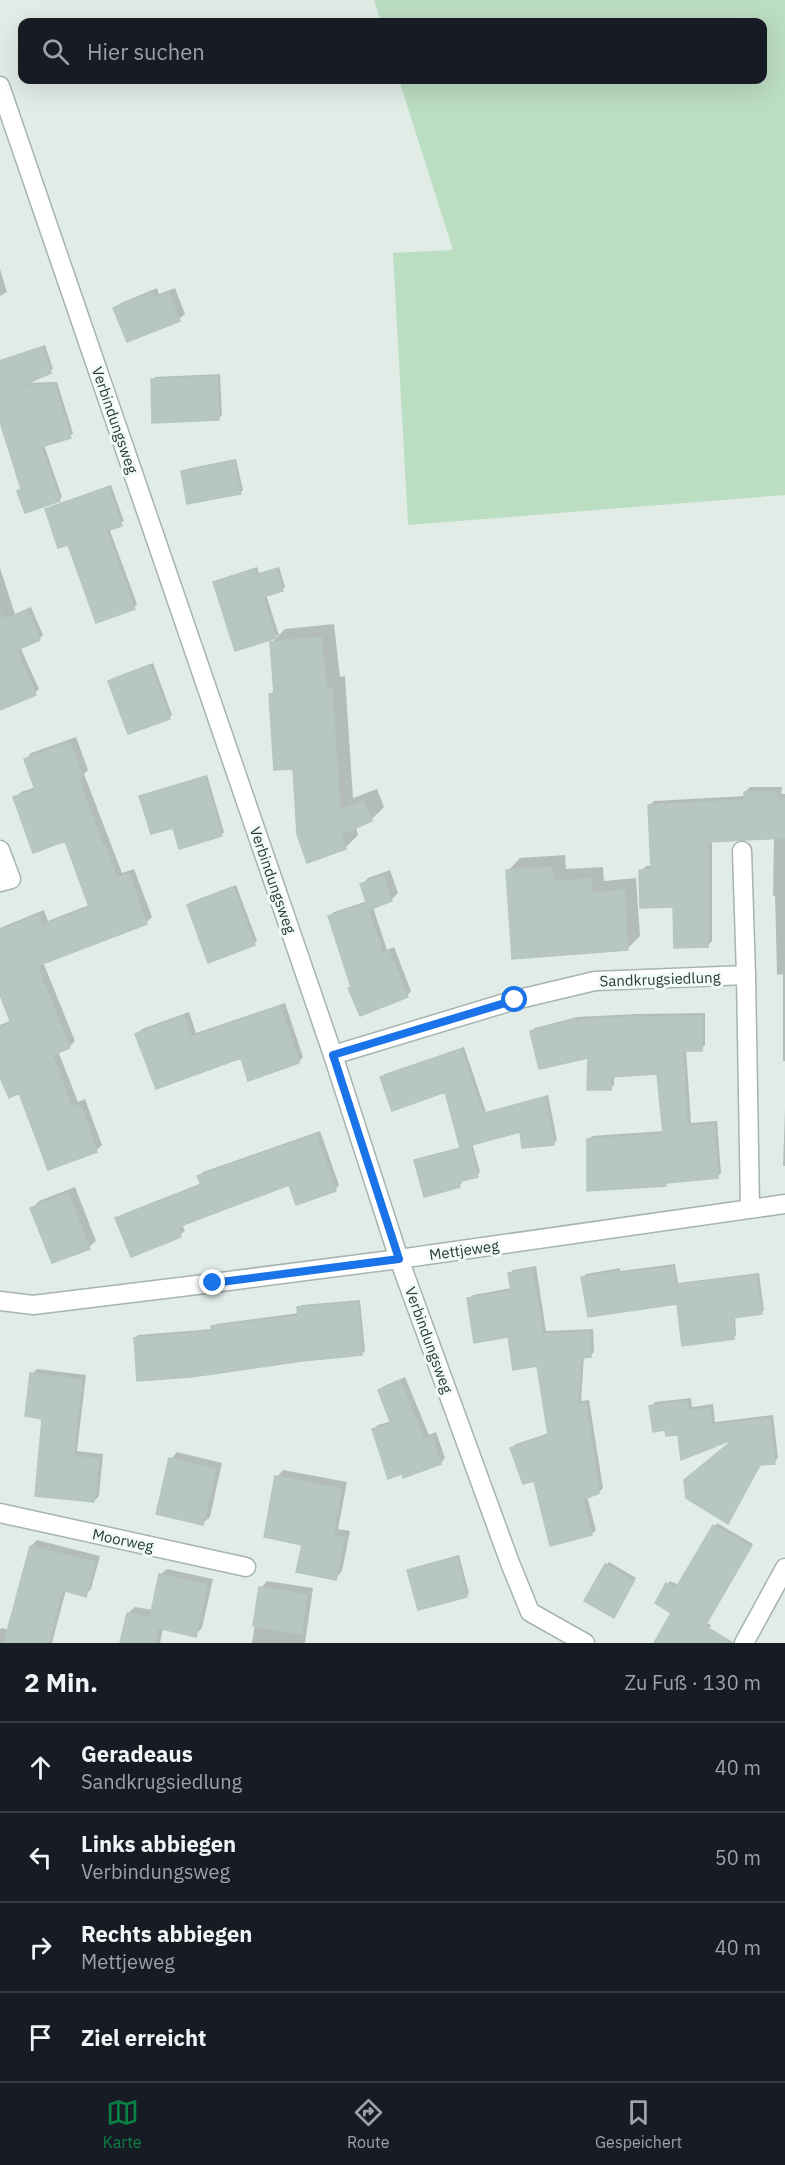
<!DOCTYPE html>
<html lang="de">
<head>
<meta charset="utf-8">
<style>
  :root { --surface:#171b24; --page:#20242c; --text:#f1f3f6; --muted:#9ea1a6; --line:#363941; --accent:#0b8043 }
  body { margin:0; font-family:"IBM Plex Sans",sans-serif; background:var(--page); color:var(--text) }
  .stop { position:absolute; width:18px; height:18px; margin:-14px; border:4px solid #1a73e8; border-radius:50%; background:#fff }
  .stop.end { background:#1a73e8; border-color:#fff; box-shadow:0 2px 6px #0008 }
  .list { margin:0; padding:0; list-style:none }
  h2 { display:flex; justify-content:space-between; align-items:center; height:78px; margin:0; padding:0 24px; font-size:26px }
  h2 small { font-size:20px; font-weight:400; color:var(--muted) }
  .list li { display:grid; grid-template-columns:39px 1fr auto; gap:18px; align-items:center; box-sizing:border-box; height:90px; padding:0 24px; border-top:2px solid var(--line) }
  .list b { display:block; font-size:22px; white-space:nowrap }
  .list p { margin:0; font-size:20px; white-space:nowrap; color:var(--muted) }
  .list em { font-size:20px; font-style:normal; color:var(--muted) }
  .icon { flex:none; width:33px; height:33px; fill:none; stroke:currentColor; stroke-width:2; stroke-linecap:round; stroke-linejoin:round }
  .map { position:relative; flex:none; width:785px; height:1643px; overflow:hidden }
  .search { position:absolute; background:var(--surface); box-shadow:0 6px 24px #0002; left:18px; right:18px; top:18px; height:66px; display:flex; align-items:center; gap:15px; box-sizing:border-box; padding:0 21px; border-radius:12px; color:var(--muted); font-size:22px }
  .sheet { height:438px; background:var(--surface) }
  nav { display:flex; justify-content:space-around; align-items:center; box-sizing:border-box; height:84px; border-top:2px solid var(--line); background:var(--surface); font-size:16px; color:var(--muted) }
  nav a { display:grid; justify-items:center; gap:3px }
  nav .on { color:var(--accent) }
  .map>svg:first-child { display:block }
  .green { fill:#bbddc2 }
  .shadow { fill:#0003 }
  .building { fill:#b7c7c0; stroke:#b5c6be; stroke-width:1.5 }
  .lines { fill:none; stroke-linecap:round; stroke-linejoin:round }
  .minor-casing { stroke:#a5b4ae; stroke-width:21 }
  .minor { stroke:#fff; stroke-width:18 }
  .route { stroke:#1a73e8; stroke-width:8 }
  .labels { text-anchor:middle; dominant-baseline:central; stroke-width:6; stroke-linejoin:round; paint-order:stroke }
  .street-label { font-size:15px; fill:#223d34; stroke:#f3f9f5 }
</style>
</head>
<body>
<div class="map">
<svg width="785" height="1643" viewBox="0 0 785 1643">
  <rect width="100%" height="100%" fill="#e2ece7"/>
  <path class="green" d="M374 0H785V495L408 525 393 253 453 250 399 80H762V22H381Z"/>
  <path class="shadow" d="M0 269 7 292 0 296Z
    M157 288 159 294 175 288 185 314 179 319 115 308 121 303Z
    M45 345 53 369 24 383 57 382 73 433 70 436 44 445 62 497 59 500 19 491 22 488 0 417V360Z
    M220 374 222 415 219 418 152 380 155 377Z
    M236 459 243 490 240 493 183 472 186 469Z
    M111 485 124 521 109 528 137 604 134 607 68 543 47 510 50 507Z
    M257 567 259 573 279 567 285 587 282 590 266 595 279 635 285 629 334 624 340 677 345 676 353 798 377 789 384 807 371 820 356 827 358 835 345 848 294 768 270 694 275 690 272 643 279 635 236 649 215 583 218 580Z
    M0 568 15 614 31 607 43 635 39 639 20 647 39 689 35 693 0 708Z
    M153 663 172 715 169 718 110 681 113 678Z
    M76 737 88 770 84 774 122 873 134 869 152 917 146 923 43 962 75 1041 69 1047 58 1051 78 1102 85 1099 102 1145 97 1150 49 1168 20 1091 0 1073V1025L12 1020 0 991V928L44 910 48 921 89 905 65 840 15 798 21 792 36 787 26 759 31 753Z
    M207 775 224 832 221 835 174 826 141 797 144 794Z
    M750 787H782L781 794H785V1061H783V974L777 975 775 896H773L774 837 712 841V941L707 946 674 906 641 871 646 866H653L649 806 654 801 745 796V792Z
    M565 855 566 869 603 867 604 881 636 878 640 936 627 949 508 871 520 858Z
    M390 870 398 893 391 900 373 907 387 950 394 947 411 991 407 996 352 986 329 917 334 912 367 901 362 885 368 878Z
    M236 885 257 941 254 944 188 905 191 902Z
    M285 1003 303 1057 299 1062 137 1034 142 1029 189 1012 196 1033Z
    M705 1013V1045L701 1049H686L691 1123 717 1121 721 1173 717 1177 669 1181 665 1184 588 1140 592 1136 664 1131 658 1072 614 1075V1085L610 1089 589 1056 531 1031 535 1028 577 1017 636 1014Z
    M464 1047 486 1112 548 1095 557 1140 554 1143 523 1146 522 1130 472 1143 480 1172 477 1175 461 1179 462 1183 459 1186 416 1161 419 1158 462 1147 446 1090 382 1077 385 1074Z
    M785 1109V1166H783Z
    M320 1131 339 1185 335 1190 290 1183 182 1224 185 1231 180 1235 117 1219 121 1215 202 1183 199 1176 203 1172Z
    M75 1187 96 1241 89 1247 32 1208 39 1201Z
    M675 1264 678 1283 759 1273 764 1310 761 1313 735 1316 736 1335 733 1338 678 1302 583 1277 586 1274 620 1268V1271Z
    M536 1266 546 1331 593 1329 594 1352 590 1356H584L581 1401 589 1400 603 1488 599 1492 587 1496 596 1530 592 1534 535 1479 512 1448 516 1444 549 1433 538 1364 469 1299 473 1295 512 1288 510 1273 513 1270Z
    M360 1300 365 1351 362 1354 135 1338 138 1335 213 1329 216 1324 299 1313V1308L302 1305Z
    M37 1369 86 1375 77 1451 103 1454 99 1496 94 1501 44 1417 32 1374Z
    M405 1377 429 1435 436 1432 445 1458 441 1463 373 1430 378 1425 392 1421 380 1391 384 1386Z
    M691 1398 692 1407 713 1404 715 1422 773 1415 778 1458 774 1462 761 1464 728 1522 739 1436 679 1433 667 1428 651 1406 655 1402Z
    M177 1452 222 1463 210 1517 203 1523 171 1459Z
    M283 1470 347 1482 338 1529 350 1531 342 1571 336 1578 277 1477Z
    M717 1523 753 1544 707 1623 711 1625 701 1643H658L673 1612 657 1603 670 1581 679 1585Z
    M37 1540 100 1556 91 1589 85 1595 66 1590 52 1643H0V1629L2 1628 9 1630 31 1546Z
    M459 1555 469 1593 466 1596 409 1571 412 1568Z
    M609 1562 636 1578 617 1613 606 1565Z
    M167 1569 213 1579 202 1628 195 1635 163 1628 160 1643H122L128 1613 135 1607 153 1610 160 1575Z
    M267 1581 313 1588 305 1643H252L261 1588Z"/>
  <path class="building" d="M169 292 180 321 127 342 113 308 151 293 153 298Z
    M42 347 51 373 21 386 54 384 71 438 41 447 60 501 25 513 17 491 21 489 0 422V361Z
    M217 376 219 420 152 423 151 379Z
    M234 461 241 494 187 504 181 471Z
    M108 487 122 526 106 531 135 609 96 623 68 545 58 548 45 509Z
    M254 569 256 575 276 569 283 591 263 597 276 638 235 651 213 582Z
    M27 610 40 640 17 650 36 695 0 710V612L3 620Z
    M321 637 327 689H332L340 810 363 801 372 821 341 834 346 849 307 863 297 834 293 769 274 770 269 694 274 693 270 642Z
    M150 665 170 719 128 734 108 681Z
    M70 742 83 777 79 779 103 846 105 845 117 878 129 874 147 924 37 966 70 1048 52 1055 72 1107 80 1104 97 1152 48 1170 19 1093 9 1098 0 1077V1027L11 1023 0 995V930L38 915 42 925 89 907 65 841 33 853 13 797 35 790 24 759Z
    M205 777 222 836 179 849 173 828 151 834 139 796Z
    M744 792H777V799H785V838L708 842V947L674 948 673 907 640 908 639 870H651L648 805 744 800Z
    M552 867 553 881 591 879V893L624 890 628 950 512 959 506 870Z
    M384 876 392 901 369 910 360 884Z
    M233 887 255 945 208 963 187 905Z
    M366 904 383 953 389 951 408 997 360 1016 348 988 351 987 328 916Z
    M280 1006 299 1063 248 1081 241 1058 156 1089 135 1034 184 1016 191 1037Z
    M702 1016V1051H683L687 1126 714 1124 718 1178 666 1183V1186L587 1191V1139L663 1134 657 1074 611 1077V1090H587L588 1058 539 1069 530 1031 572 1020 631 1017Z
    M461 1049 483 1114 545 1097 554 1145 522 1148 520 1132 460 1148 445 1092 392 1111 380 1077Z
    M316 1134 336 1191 296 1205 289 1185 178 1227 181 1237 131 1257 115 1218 201 1185 197 1176Z
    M470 1146 478 1177 458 1182 460 1187 424 1197 414 1160Z
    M68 1193 90 1249 52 1263 30 1208Z
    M673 1267 675 1285 756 1275 762 1314 733 1318 734 1339 682 1346 677 1304 588 1317 581 1277 617 1271 618 1273Z
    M532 1269 543 1334 590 1332 591 1357 581 1358 578 1404 586 1403 599 1493 583 1500 592 1535 550 1546 534 1481 523 1484 510 1448 548 1435 537 1366 513 1370 508 1337 474 1343 467 1298 511 1291 508 1273Z
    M358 1302 362 1355 302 1361 191 1377 137 1381 134 1338 212 1331 211 1326 298 1316 297 1307Z
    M30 1373 82 1380 73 1456 99 1459 94 1502 35 1496 42 1419 25 1416Z
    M400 1381 424 1439 432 1436 441 1464 403 1478 402 1474 388 1479 372 1429 391 1424 378 1390Z
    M687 1401 688 1411 709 1408 712 1425 770 1418 775 1464 760 1465 728 1524 686 1498 684 1480 734 1439 681 1460 678 1435 666 1436 665 1430 653 1432 649 1406Z
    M169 1458 216 1469 203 1525 156 1514Z
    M275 1476 341 1489 333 1536 344 1538 336 1580 296 1572 302 1545 264 1537Z
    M713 1525 751 1547 705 1626 733 1643H654L671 1613 655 1603 666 1583 676 1588Z
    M30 1546 95 1562 86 1597 62 1590 49 1643H4Z
    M457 1557 467 1597 418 1610 407 1570Z
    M605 1564 634 1581 614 1618 584 1601Z
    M159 1574 207 1585 196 1637 158 1628 155 1643H120L127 1613 150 1617Z
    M259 1587 307 1595 301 1634 253 1626Z"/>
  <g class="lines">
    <defs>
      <path id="minor" d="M0 86 333 1055 399 1259 510 1563 530 1612 585 1643
        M0 850 11 879 0 882
        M742 851 746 975
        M333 1055 515 1000 595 981 746 975 750 1209
        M0 1301 33 1305 213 1283 399 1259 785 1204
        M0 1513 246 1567
        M744 1643 785 1568"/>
    </defs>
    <use href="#minor" class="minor-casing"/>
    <use href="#minor" class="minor"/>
  </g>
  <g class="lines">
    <path class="route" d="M213 1283 399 1259 333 1055 515 1000"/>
  </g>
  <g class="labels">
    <g class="street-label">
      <text transform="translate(115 420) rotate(71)">Verbindungsweg</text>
      <text transform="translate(273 880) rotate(71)">Verbindungsweg</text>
      <text transform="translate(660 979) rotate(-2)">Sandkrugsiedlung</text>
      <text transform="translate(464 1250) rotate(-8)">Mettjeweg</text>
      <text transform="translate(429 1340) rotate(70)">Verbindungsweg</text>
      <text transform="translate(123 1540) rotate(12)">Moorweg</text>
    </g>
  </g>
</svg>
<div class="stop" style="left:515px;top:1000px"></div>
<div class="stop end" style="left:213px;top:1283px"></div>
<div class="search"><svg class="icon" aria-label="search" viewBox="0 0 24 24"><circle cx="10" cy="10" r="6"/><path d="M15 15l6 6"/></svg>Hier suchen</div>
</div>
<section class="sheet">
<h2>2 Min.<small>Zu Fuß · 130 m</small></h2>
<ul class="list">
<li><svg class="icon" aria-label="ahead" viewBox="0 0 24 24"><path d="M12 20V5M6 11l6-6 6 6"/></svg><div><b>Geradeaus</b><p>Sandkrugsiedlung</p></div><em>40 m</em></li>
<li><svg class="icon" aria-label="left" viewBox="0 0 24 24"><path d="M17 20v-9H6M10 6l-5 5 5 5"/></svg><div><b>Links abbiegen</b><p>Verbindungsweg</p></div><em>50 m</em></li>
<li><svg class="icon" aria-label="right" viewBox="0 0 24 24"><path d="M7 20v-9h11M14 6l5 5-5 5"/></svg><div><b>Rechts abbiegen</b><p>Mettjeweg</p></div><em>40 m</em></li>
<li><svg class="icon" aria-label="arrive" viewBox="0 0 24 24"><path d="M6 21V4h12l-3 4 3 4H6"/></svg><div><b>Ziel erreicht</b></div></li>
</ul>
</section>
<nav>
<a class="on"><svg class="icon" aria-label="map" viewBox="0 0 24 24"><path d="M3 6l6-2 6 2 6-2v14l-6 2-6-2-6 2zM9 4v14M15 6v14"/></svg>Karte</a>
<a><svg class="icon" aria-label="directions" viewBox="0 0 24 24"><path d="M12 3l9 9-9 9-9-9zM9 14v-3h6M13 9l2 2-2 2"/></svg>Route</a>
<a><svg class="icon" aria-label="saved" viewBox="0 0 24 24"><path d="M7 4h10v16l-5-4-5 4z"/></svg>Gespeichert</a>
</nav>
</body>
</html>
